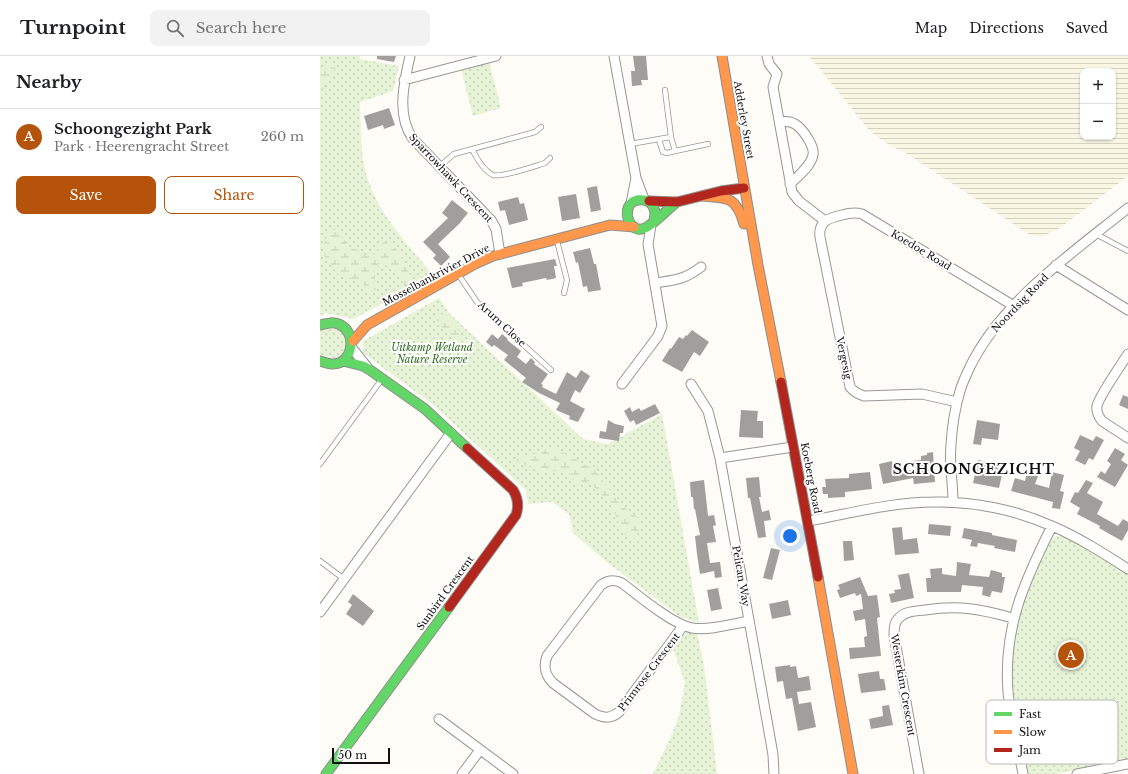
<!DOCTYPE html>
<html lang="en">
<head>
<meta charset="utf-8">
<style>
  :root { --surface:#fff; --page:#f2f2f2; --text:#202124; --muted:#757577; --line:#e0e0e0; --accent:#b45309 }
  body { margin:0; font-family:"Libre Baskerville",serif; background:var(--page); color:var(--text) }
  .controls { position:absolute; right:12px; top:12px; display:grid; overflow:hidden; border-radius:8px; box-shadow:0 1px 3px #0004 }
  .controls button { width:36px; height:36px; display:grid; place-items:center; padding:0; border:0; border-bottom:1px solid var(--line); background:var(--surface); color:var(--text); font:20px sans-serif }
  .scale { position:absolute; left:12px; bottom:10px; width:58px; box-sizing:border-box; padding-left:4px; border:2px solid #111; border-top:0; font-size:11px; line-height:14px; white-space:nowrap; color:#111; -webkit-text-stroke:3px #fff; paint-order:stroke }
  .you { position:absolute; left:470px; top:480px; width:14px; height:14px; margin:-10px; border:3px solid #fff; border-radius:50%; background:#1a73e8; box-shadow:0 0 0 6px #1a73e833 }
  .badge { display:grid; place-items:center; width:26px; height:26px; border-radius:50%; background:var(--accent); color:#fff; font-size:13px; font-weight:700 }
  .pin { position:absolute; translate:-50% -50%; border:2px solid #fff; box-shadow:0 1px 4px #0006 }
  .list { margin:0; padding:0; list-style:none }
  h2 { display:flex; justify-content:space-between; align-items:center; height:52px; margin:0; padding:0 16px; font-size:17px }
  h2 small { font-size:13px; font-weight:400; color:var(--muted) }
  .list li { display:grid; grid-template-columns:26px 1fr auto; gap:12px; align-items:center; box-sizing:border-box; height:56px; padding:0 16px; border-top:1px solid var(--line) }
  .list b { display:block; font-size:15px; white-space:nowrap }
  .list p { margin:0; font-size:13px; white-space:nowrap; color:var(--muted) }
  .list em { font-size:13px; font-style:normal; color:var(--muted) }
  .actions { display:flex; gap:8px; padding:12px 16px }
  .actions a { flex:1; padding:9px 0; border:1px solid var(--accent); border-radius:8px; text-align:center; font-size:14px; color:var(--accent) }
  .actions .main { background:var(--accent); color:#fff }
  .icon { flex:none; width:22px; height:22px; fill:none; stroke:currentColor; stroke-width:2; stroke-linecap:round; stroke-linejoin:round }
  .map { position:relative; flex:none; width:808px; height:718px; overflow:hidden }
  header { display:flex; align-items:center; gap:24px; box-sizing:border-box; height:56px; padding:0 20px; background:var(--surface); border-bottom:1px solid var(--line) }
  header strong { font-size:19px }
  nav { display:flex; gap:22px; margin-inline-start:auto; font-size:14px }
  .search { width:280px; height:36px; background:var(--page); display:flex; align-items:center; gap:10px; box-sizing:border-box; padding:0 14px; border-radius:8px; color:var(--muted); font-size:15px }
  main { display:flex }
  aside { flex:1; background:var(--surface) }
  .map>svg:first-child { display:block }
  .farmland { fill:url(#farmland-rules); fill-rule:evenodd }
  .grass { fill:url(#grass-dots) }
  .wetland { fill:url(#wetland-marsh) }
  .building { fill:#a19f9c }
  .lines { fill:none; stroke-linecap:round; stroke-linejoin:round }
  .lane-casing { stroke:#979795; stroke-width:6 }
  .street-casing { stroke:#979795; stroke-width:11 }
  .fast-casing { stroke:#8e8d8b; stroke-width:11 }
  .slow-casing { stroke:#8e8d8b; stroke-width:11 }
  .jam-casing { stroke:#8e8d8b; stroke-width:11 }
  .lane { stroke:#fffffe; stroke-width:4.5 }
  .street { stroke:#fffffe; stroke-width:9 }
  .fast { stroke:#63d668; stroke-width:9 }
  .slow { stroke:#ff974d; stroke-width:9 }
  .jam { stroke:#b3261e; stroke-width:9 }
  .labels { text-anchor:middle; dominant-baseline:central; stroke-width:4; stroke-linejoin:round; paint-order:stroke }
  .street-label { font-size:10px; fill:#111; stroke:#fff }
  .park-label { font-size:10px; font-style:italic; fill:#2f6b1f; stroke:#fff }
  .district-label { font-size:14px; font-weight:bold; letter-spacing:1px; fill:#111; stroke:#fff }
  .key { fill:#fff; stroke:#b8b8b8; stroke-width:1 }
  .key-label { font-size:11px; fill:#111 }
</style>
</head>
<body>
<header>
<strong>Turnpoint</strong>
<div class="search"><svg class="icon" aria-label="search" viewBox="0 0 24 24"><circle cx="10" cy="10" r="6"/><path d="M15 15l6 6"/></svg>Search here</div>
<nav><a>Map</a><a>Directions</a><a>Saved</a></nav>
</header>
<main>
<aside>
<h2>Nearby<small></small></h2>
<ul class="list">
<li><span class="badge">A</span><div><b>Schoongezight Park</b><p>Park · Heerengracht Street</p></div><em>260 m</em></li>
</ul>
<div class="actions"><a class="main">Save</a><a>Share</a></div>
</aside>
<div class="map">
<svg width="808" height="718" viewBox="0 0 808 718">
  <defs>
    <pattern id="farmland-rules" width="6" height="5" patternUnits="userSpaceOnUse"><rect width="6" height="5" fill="#f9f7e4"/><path d="M0 2.5h6" fill="none" stroke="#d4d3c3"/></pattern>
    <pattern id="grass-dots" width="8" height="8" patternUnits="userSpaceOnUse"><rect width="8" height="8" fill="#e7f3d7"/><path d="M2 2h.1M6 6h.1" fill="none" stroke="#c5cfb8" stroke-width="1.8" stroke-linecap="round"/></pattern>
    <pattern id="wetland-marsh" width="20" height="14" patternUnits="userSpaceOnUse"><rect width="20" height="14" fill="#e7f3d7"/><path d="M1 5h8M5 5V1M11 12h8M15 12V8" fill="none" stroke="#c5cfb8"/></pattern>
  </defs>
  <rect width="100%" height="100%" fill="#fdfcf7"/>
  <path class="farmland" d="M489 0H808V120L740 172 722 181 710 179 589 99 564 86 549 74ZM763 15H793V81H763Z"/>
  <path class="grass" d="M0 0H40V3L79 10 73 35 40 46C41 66 40 94 45 114 56 156 86 186 113 219L34 263 6 257 0 260Z
    M169 6 181 52 153 60 141 13Z
    M119 242 130 258 263 383 288 388 342 358 379 567 359 560 288 507 253 477 249 458 232 446 208 448 206 434 112 348 43 297V285Z
    M11 270 24 276 28 288 18 303 0 300V275Z
    M736 480C750 478 794 510 808 518V703L736 718H709L706 713C701 688 695 663 693 638 690 593 699 548 718 508 723 499 727 485 736 480Z
    M370 576 377 577 384 609 397 718H333L353 676 359 660 365 627 353 592 362 579Z"/>
  <path class="wetland" d="M9 7 15 12C14 18 4 33 0 37V12Z
    M12 173 17 175 30 191 52 200C57 196 59 190 64 186L75 192 85 207 92 224 90 230H85L72 210 61 209 55 212C53 220 57 226 56 234L51 236 38 224 19 219 5 201 4 188 8 177Z
    M119 257C132 261 142 275 142 289 135 286 121 271 117 265 117 263 117 260 116 258Z
    M227 393H236L275 414 298 445 309 456 319 462 320 468 316 483C297 481 299 458 288 446 283 440 277 434 271 428L267 425 259 429 249 417 235 415 222 416 211 410 199 409 195 401 204 399 216 398Z"/>
  <path class="building" d="M57 0H76L74 6 57 3Z
    M313 0H326L328 24H321L322 29 312 30 311 15H315Z
    M69 52 75 69 64 73 63 69 48 74 44 60Z
    M277 130 281 154 271 156 267 132Z
    M256 138 260 162 242 165 238 141Z
    M198 141 200 148 204 147 208 164 189 169 185 154 180 155 178 146Z
    M132 144 148 157 139 168 118 188 130 201 121 210 113 202 116 199 103 186 128 162 122 157Z
    M270 192 274 208H276L281 234 268 236 267 230 263 231 258 206 256 207 253 196Z
    M235 203 237 210H234L236 222 227 224 226 222 202 227 203 230 192 232 187 212Z
    M372 274 389 286 380 300 374 296 362 316 342 305 350 292 351 293 359 281 363 283 366 279 367 280Z
    M172 278 178 283 182 278 188 283 187 284 201 295 197 301 206 308 211 302 215 306 214 308 228 318 221 328 223 329 222 331 236 338 247 316 256 322 261 314 270 320 260 337 255 334 250 345 265 353 258 366 249 363 250 360 236 354 240 347 219 337 202 326 206 322 184 304 188 299 174 289 172 291 166 286Z
    M803 339 808 341V353L799 349Z
    M335 348 340 357 316 369 314 364 310 366 304 355 310 351 312 356 319 352 321 355Z
    M421 354 438 355 437 365H443V382L419 381Z
    M288 364 295 368 304 370 303 377H300L299 385 279 382 280 375 286 376Z
    M657 364 680 368 678 384 662 382 661 389 653 388Z
    M760 379 773 385 776 380 784 384 773 404 769 402 765 409 755 404 760 395 754 392Z
    M795 392 805 398 801 404 808 409 795 431 777 421 781 415 785 418 791 408 787 405Z
    M613 396 615 426 594 428 593 422 563 428 559 408 572 405 574 417 593 414 592 405 601 404V400L607 399V397Z
    M658 404 684 410 679 432 653 427Z
    M550 416 552 433 525 436V441L508 442V438H503L502 431H506L505 423 529 422V418Z
    M707 416 718 420 715 428 729 432 732 416 744 419 740 435 744 436 740 453 732 452 733 446 691 435 695 422 705 425Z
    M439 421 441 441H439L442 456 449 454 451 464 444 465 446 481 438 482 430 442H428L426 422Z
    M384 424 388 460 394 459 396 469 393 470 396 486 387 487 390 507 400 506 402 521 395 522 394 515 380 518 377 498 375 480 380 479 375 453H374L373 441H371L370 426Z
    M766 424 773 427 767 437 783 446 777 458 798 470 803 463 808 466V474L802 485 779 472 780 470 757 458 760 452 750 446 755 436 758 437Z
    M609 468 631 470 630 480 608 478Z
    M582 471 583 484 597 482 599 497 575 499 572 472Z
    M644 472 672 477V479L697 484 695 496 674 492 675 490 658 487 657 491 650 490 652 484 642 482Z
    M523 485H532L534 504 524 505Z
    M451 492 460 494 452 524 443 522Z
    M637 506 651 508 649 519 669 521 671 514 682 517V521H685L682 537 672 535 670 541 662 539 663 531 642 529 641 536H607L606 522H611L610 513 622 512V518L636 520Z
    M589 517 594 542 571 547 569 538 575 537 574 534 581 533 578 519Z
    M540 521 548 540 557 539 560 561 557 562 561 600 530 603 529 592 545 591 544 581 547 580 545 563 535 565 533 555 543 553 541 538 536 540 535 537 520 542 517 534 520 533 518 529Z
    M398 532 402 553 391 555 387 534Z
    M33 538 54 555 43 570 26 558 32 549 28 546Z
    M468 544 471 559 452 563 449 548Z
    M470 609V611L476 610 478 622 489 620 491 634 477 636 479 648 491 646 496 671 478 675 472 642 466 643 463 625 457 626 455 611Z
    M559 615 560 623H564L566 634 541 637 538 618Z
    M569 649 573 669 551 673 549 663 563 660 562 650Z"/>
  <g class="lines">
    <defs>
      <path id="lane" d="M351 81 355 95 388 88
        M339 84 343 96 347 97 355 95
        M310 88 351 81 345 34
        M152 93C156 101 164 115 173 119 181 122 215 110 225 107L230 102
        M120 110 134 98 215 76 221 71
        M776 178 808 195
        M237 185 247 224 244 237
        M138 218 157 246 231 314
        M0 408 62 323
        M0 505 24 523"/>
      <path id="street" d="M90 0C84 27 76 59 93 83L171 164 176 173 180 198
        M294 0 316 122 324 143
        M447 0 449 8 457 18 453 31 472 136 479 145 505 165
        M84 24 176 0
        M460 66C465 65 470 65 475 68 482 72 495 90 493 99 491 110 478 120 470 128
        M311 147 316 122
        M736 209 808 254
        M335 227C355 224 364 224 381 211
        M32 292 47 311
        M808 298C801 309 779 340 777 350 776 356 779 361 782 365L808 382
        M302 328 338 280 342 270 328 188 331 169
        M371 328 388 355 400 402 451 687 453 699 454 718
        M637 346 602 338 544 340C538 338 534 336 530 331L500 181C498 165 509 162 522 159 529 157 535 156 542 158L694 250
        M400 402 473 391
        M633 446C633 427 629 407 631 389 632 371 635 352 640 335 642 328 645 322 648 315 679 247 751 198 808 152
        M488 465C529 458 571 446 613 446 653 445 696 454 732 470 758 481 783 497 808 513
        M0 556 131 377
        M363 570 299 656C291 663 284 662 275 658L233 627C225 619 223 611 227 600L281 529C288 524 294 523 302 527 319 540 352 568 372 572 388 575 413 568 429 565
        M119 663 193 718
        M142 718 160 694
        M599 718 574 579C574 573 574 566 579 562 585 555 596 555 605 554 640 549 660 553 693 562
        M703 718C698 691 691 664 688 636 683 572 704 526 732 470
        M757 718 808 708"/>
      <path id="fast" d="M334 164C336 156 335 150 328 145 297 136 305 181 325 172 334 168 348 153 357 146
        M0 269C5 268 11 266 15 267 39 272 34 309 12 308 8 308 4 306 0 305
        M23 305 43 310 50 314 105 353 147 392
        M6 718 129 551"/>
      <path id="slow" d="M402 0 438 209 461 326
        M382 140C408 142 416 140 424 168
        M33 285 47 269 155 208 173 200 290 169 314 171
        M498 521 533 718"/>
      <path id="jam" d="M329 145 357 146 401 135 424 132
        M461 326 498 521
        M129 551 196 459C199 450 198 442 193 434L147 392"/>
    </defs>
    <use href="#lane" class="lane-casing"/>
    <use href="#street" class="street-casing"/>
    <use href="#fast" class="fast-casing"/>
    <use href="#slow" class="slow-casing"/>
    <use href="#jam" class="jam-casing"/>
    <use href="#lane" class="lane"/>
    <use href="#street" class="street"/>
    <use href="#fast" class="fast"/>
    <use href="#slow" class="slow"/>
    <use href="#jam" class="jam"/>
  </g>
  <g class="labels">
    <g class="street-label">
      <text transform="translate(424 64) rotate(80)">Adderley Street</text>
      <text transform="translate(131 122) rotate(47)">Sparrowhawk Crescent</text>
      <text transform="translate(601 194) rotate(31)">Koedoe Road</text>
      <text transform="translate(116 219) rotate(-28)">Mosselbankrivier Drive</text>
      <text transform="translate(700 247) rotate(-46)">Noordsig Road</text>
      <text transform="translate(182 268) rotate(43)">Arum Close</text>
      <text transform="translate(524 302) rotate(78)">Vergesig</text>
      <text transform="translate(491 422) rotate(79)">Koeberg Road</text>
      <text transform="translate(421 520) rotate(80)">Pelican Way</text>
      <text transform="translate(125 537) rotate(-54)">Sunbird Crescent</text>
      <text transform="translate(329 616) rotate(-53)">Primrose Crescent</text>
      <text transform="translate(583 629) rotate(80)">Westerkim Crescent</text>
    </g>
    <g class="park-label">
      <text x="112" y="291">Uitkamp Wetland<tspan x="112" dy="12">Nature Reserve</tspan></text>
    </g>
    <g class="district-label">
      <text x="654" y="413">SCHOONGEZICHT</text>
    </g>
  </g>
  <rect x="666" y="644" width="132" height="64" rx="6" class="key"/>
  <rect x="674" y="656" width="18" height="4" fill="#63d668"/>
  <rect x="674" y="674" width="18" height="4" fill="#ff974d"/>
  <rect x="674" y="692" width="18" height="4" fill="#b3261e"/>
  <g class="key-label">
    <text x="699" y="662">Fast</text>
    <text x="699" y="680">Slow</text>
    <text x="699" y="698">Jam</text>
  </g>
</svg>
<div class="controls">
<button>+</button>
<button>−</button>
</div>
<div class="scale">50 m</div>
<div class="you"></div>
<div class="pin badge" style="left:751px;top:599px">A</div>
</div>
</main>
</body>
</html>
